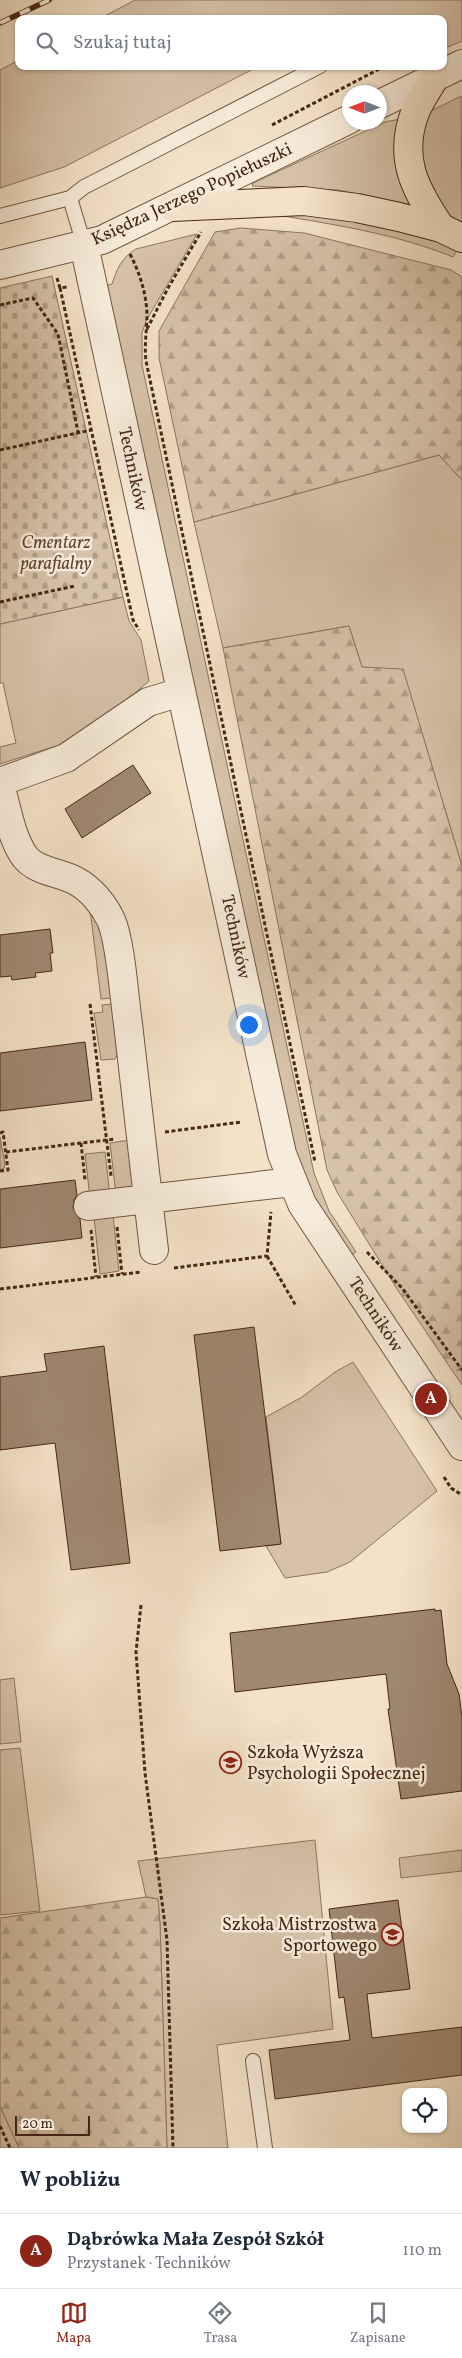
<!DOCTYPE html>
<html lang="pl">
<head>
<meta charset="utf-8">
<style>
  :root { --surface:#fff; --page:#f6f6f7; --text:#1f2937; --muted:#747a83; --line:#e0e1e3; --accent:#8f2418 }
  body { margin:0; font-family:Vollkorn,serif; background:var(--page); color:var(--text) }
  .controls { position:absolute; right:15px; bottom:15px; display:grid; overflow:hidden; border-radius:10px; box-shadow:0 1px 4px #0004 }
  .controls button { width:45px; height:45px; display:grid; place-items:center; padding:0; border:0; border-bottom:1px solid var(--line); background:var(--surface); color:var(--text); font:25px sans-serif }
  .compass { position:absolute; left:342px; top:85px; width:45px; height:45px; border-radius:50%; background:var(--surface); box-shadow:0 1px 4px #0004; rotate:270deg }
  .scale { position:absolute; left:15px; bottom:12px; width:75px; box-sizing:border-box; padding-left:5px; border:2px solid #472714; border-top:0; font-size:14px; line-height:18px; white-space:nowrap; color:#472714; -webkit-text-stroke:4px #f7ecdb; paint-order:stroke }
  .you { position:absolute; left:248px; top:1024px; width:18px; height:18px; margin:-12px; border:4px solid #fff; border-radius:50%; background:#1a73e8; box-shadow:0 0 0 8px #1a73e833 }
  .badge { display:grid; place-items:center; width:32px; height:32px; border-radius:50%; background:var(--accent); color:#fff; font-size:16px; font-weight:700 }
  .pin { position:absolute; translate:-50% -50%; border:2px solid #fff; box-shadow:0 1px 5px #0006 }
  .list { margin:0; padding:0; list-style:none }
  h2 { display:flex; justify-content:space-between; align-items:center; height:65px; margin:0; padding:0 20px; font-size:21px }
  h2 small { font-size:16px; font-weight:400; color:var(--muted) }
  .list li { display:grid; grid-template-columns:32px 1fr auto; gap:15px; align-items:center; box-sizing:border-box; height:75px; padding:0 20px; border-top:1px solid var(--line) }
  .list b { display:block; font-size:19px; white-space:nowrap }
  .list p { margin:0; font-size:16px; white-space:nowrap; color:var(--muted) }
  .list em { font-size:16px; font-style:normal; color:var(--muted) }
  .icon { flex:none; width:28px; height:28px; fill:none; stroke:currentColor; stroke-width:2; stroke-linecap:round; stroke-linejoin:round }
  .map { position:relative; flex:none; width:462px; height:2148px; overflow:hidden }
  .search { position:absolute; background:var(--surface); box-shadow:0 1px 4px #0004; left:15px; right:15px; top:15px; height:55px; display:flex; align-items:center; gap:12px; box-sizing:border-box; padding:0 18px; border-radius:10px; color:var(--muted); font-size:19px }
  .sheet { height:140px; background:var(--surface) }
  nav { display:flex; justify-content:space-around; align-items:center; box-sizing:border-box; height:70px; border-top:1px solid var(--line); background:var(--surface); font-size:14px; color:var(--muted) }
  nav a { display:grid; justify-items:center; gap:2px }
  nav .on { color:var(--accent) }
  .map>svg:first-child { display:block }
  .green { fill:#d6c2a9; stroke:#8e745e }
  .forest { fill:url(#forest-firs); stroke:#8e745e }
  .cemetery { fill:url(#cemetery-stones); stroke:#8e745e }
  .building { fill:#a08872; stroke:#472714 }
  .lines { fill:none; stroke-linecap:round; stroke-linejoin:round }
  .lane-casing { stroke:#725641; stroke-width:16 }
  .street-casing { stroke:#725641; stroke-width:30 }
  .highway-casing { stroke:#472714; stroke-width:30 }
  .path { stroke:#472714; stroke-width:3; stroke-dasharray:4 2.5; stroke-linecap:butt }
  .lane { stroke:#f7ecdb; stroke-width:14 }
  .street { stroke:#f7ecdb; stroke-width:28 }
  .highway { stroke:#f3e2c8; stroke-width:28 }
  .rail-casing { stroke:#472714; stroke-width:5.5 }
  .rail { stroke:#f7ecdb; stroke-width:4; stroke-dasharray:11; stroke-linecap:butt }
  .labels { text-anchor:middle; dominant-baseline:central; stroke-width:5; stroke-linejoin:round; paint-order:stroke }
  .street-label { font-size:18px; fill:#472714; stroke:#f7ecdb }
  .park-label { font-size:18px; font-style:italic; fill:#644632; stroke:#f7ecdb }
  .poi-label { font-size:18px; fill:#472714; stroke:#f7ecdb; text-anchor:start }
</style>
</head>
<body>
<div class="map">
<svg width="462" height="2148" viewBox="0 0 462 2148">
  <defs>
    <pattern id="forest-firs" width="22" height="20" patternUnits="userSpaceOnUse" patternTransform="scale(1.25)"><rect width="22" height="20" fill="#d6c2a9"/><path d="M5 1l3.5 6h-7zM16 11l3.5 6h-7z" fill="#af9e88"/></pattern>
    <pattern id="cemetery-stones" width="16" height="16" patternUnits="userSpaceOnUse" patternTransform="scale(1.25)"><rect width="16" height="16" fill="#d6c2a9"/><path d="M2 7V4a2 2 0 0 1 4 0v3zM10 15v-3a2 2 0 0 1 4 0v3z" fill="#af9e88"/></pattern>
  </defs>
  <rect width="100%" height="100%" fill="#f3e2c8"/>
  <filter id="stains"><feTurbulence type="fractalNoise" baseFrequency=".004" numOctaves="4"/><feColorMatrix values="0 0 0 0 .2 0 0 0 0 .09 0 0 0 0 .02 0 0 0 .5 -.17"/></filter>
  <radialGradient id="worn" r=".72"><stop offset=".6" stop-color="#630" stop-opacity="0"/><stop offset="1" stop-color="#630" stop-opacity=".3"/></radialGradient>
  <path class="green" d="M135 0H462V41L443 49V19H99Z
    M19 60V66H259L64 167 0 188V70Z
    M461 96 462 222 447 214 419 169 423 126 431 111Z
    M400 119 412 205 338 190 252 186 253 183 385 122Z
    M307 213 416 232 458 249 453 257C396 234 337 225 277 215Z
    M197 234 146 321 142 333V365L314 1173 329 1211 356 1252 350 1256 315 1200 294 1151 105 286 112 284C117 269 121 258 136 249Z
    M439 455 462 480V866L403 670 362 667 349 626 223 648 194 522Z
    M123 597 129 621 141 640 149 681 126 701 59 745 0 764V747L16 743 3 683H0V624Z
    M90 909C107 935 108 968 112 998L101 999Z
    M112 1004 119 1051 115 1059 101 1060 94 1013 103 1012 102 1005Z
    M0 1137 5 1164 4 1168 0 1170Z
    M130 1140 136 1185 130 1194 116 1195 110 1143Z
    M105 1152 110 1196 90 1198 85 1154Z
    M113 1215 119 1271 100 1274 94 1217Z
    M353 1362 437 1491 350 1562 327 1572 285 1578 266 1546 281 1544 266 1417 302 1397 335 1372Z
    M14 1678 21 1742 0 1744V1680Z
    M20 1748 40 1911 0 1915V1750Z
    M315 1840 333 2029 217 2045 228 2148H167L160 1924 158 1899 146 1897 138 1861Z
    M462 1850V1871L401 1878 399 1858Z
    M0 2106 19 2148H0Z"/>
  <path class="forest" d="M241 228 304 233 451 270 462 277V480L439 455 194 522 159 358V331L215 232Z
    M349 626 362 667 403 669 462 866V1385L397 1289 337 1192 327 1170 223 648Z
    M146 1897 158 1899 160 1924 167 2148H19L0 2106V1918Z"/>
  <path class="cemetery" d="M52 276 123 597 0 624V288Z"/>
  <path class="building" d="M133 765 151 793 82 838 65 809Z
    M50 929 53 953H50L52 971 35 973 36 977 12 980 11 976 0 977V935Z
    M85 1042 92 1100 0 1111V1053Z
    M75 1180 77 1195 74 1200 73 1208 80 1219 82 1238 0 1248V1189Z
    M254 1327 281 1544 220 1551 194 1335Z
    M104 1346 130 1563 71 1570 55 1443 0 1450V1377L47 1371 44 1354Z
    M435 1609V1611L441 1610 447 1664 459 1694 462 1717V1791L401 1799 388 1709H390L386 1674 235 1692 230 1633Z
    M398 1900 410 1989 367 1994 372 2038 462 2027V2075L275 2099 269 2050 350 2040 344 1997 339 1998 329 1909Z"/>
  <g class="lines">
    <defs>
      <path id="lane" d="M70 198 84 245
        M0 216 70 198 84 187 320 66
        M253 2061 265 2148"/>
      <path id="street" d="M380 104 462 64
        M84 245 282 1154 302 1204 462 1446
        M0 265 102 240 350 119
        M0 782 66 758 148 702 181 692
        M0 785C7 808 11 838 25 857 37 872 60 872 76 881 91 889 104 905 111 920 121 943 124 997 128 1024 137 1099 145 1175 154 1250
        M88 1206 292 1182"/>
      <path id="highway" d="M435 77C429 87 421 99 416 110 397 157 415 190 441 228
        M172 207 304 201 357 208 399 217 441 228 462 238"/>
    </defs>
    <use href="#lane" class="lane-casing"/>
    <use href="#street" class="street-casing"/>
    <use href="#highway" class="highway-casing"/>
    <path class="path" d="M272 125 385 66
      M130 254C140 274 146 292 147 314 147 330 144 345 146 361L315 1162
      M57 278 60 288 67 287
      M60 288 133 620 139 630
      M0 305 33 298 58 334 78 432
      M147 329 168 288 201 232
      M0 450 91 430
      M0 602 75 586
      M90 1004 111 1176
      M165 1132 241 1122
      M0 1133 3 1132 8 1170 0 1171
      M81 1143 85 1180
      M6 1152 115 1139
      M117 1227 122 1274
      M91 1230 96 1277
      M367 1252 402 1288 462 1370
      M267 1256 296 1306
      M174 1268 267 1256 271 1212
      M0 1289 141 1272
      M444 1477 451 1488 462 1495
      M141 1605 136 1652 145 1773 167 1940 173 2148
      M0 2126 10 2148"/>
    <use href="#lane" class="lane"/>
    <use href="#street" class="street"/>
    <use href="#highway" class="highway"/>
    <defs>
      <path id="rail" d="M0 23 49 0"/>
    </defs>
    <use href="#rail" class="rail-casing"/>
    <use href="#rail" class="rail"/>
  </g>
  <defs>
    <symbol id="university-ring" viewBox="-11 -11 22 22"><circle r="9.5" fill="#f7ecdb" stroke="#8f2418" stroke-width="1.5"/><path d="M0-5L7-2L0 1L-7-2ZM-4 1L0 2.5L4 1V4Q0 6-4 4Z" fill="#8f2418"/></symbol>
    <symbol id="school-ring" viewBox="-11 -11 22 22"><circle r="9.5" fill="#f7ecdb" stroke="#8f2418" stroke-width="1.5"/><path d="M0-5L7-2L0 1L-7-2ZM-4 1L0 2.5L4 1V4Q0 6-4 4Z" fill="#8f2418"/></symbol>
  </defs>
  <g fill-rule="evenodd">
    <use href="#university-ring" x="218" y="1750" width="25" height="25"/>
    <use href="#school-ring" x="380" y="1922" width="25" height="25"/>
  </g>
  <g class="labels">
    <g class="street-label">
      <text transform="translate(192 195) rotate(-25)">Księdza Jerzego Popiełuszki</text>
      <text transform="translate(132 469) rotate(78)">Techników</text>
      <text transform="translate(235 937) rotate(78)">Techników</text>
      <text transform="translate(375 1315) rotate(57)">Techników</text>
    </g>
    <g class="park-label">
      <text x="56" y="543">Cmentarz<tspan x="56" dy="21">parafialny</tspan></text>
    </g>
    <g class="poi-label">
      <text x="247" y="1753">Szkoła Wyższa<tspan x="247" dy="21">Psychologii Społecznej</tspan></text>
      <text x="377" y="1925" text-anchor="end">Szkoła Mistrzostwa<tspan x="377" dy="21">Sportowego</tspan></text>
    </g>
  </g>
  <rect width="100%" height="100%" filter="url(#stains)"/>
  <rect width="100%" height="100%" fill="url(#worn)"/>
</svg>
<div class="controls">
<button><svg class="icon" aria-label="locate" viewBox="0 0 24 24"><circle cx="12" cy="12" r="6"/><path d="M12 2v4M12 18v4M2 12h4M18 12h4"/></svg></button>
</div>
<svg class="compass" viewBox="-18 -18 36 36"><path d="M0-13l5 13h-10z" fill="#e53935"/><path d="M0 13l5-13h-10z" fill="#747a83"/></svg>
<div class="scale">20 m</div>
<div class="you"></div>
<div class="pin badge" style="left:431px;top:1399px">A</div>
<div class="search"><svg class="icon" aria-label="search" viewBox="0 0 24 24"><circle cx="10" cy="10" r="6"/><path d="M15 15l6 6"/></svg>Szukaj tutaj</div>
</div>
<section class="sheet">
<h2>W pobliżu<small></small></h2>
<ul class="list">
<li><span class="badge">A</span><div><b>Dąbrówka Mała Zespół Szkół</b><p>Przystanek · Techników</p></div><em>110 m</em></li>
</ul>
</section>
<nav>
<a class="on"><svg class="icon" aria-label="map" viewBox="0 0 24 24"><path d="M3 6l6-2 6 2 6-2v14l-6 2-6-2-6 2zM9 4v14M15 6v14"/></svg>Mapa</a>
<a><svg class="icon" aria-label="directions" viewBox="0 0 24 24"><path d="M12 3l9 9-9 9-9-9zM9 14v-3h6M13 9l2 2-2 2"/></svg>Trasa</a>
<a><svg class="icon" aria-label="saved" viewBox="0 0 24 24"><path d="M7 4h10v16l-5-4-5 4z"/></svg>Zapisane</a>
</nav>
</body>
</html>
